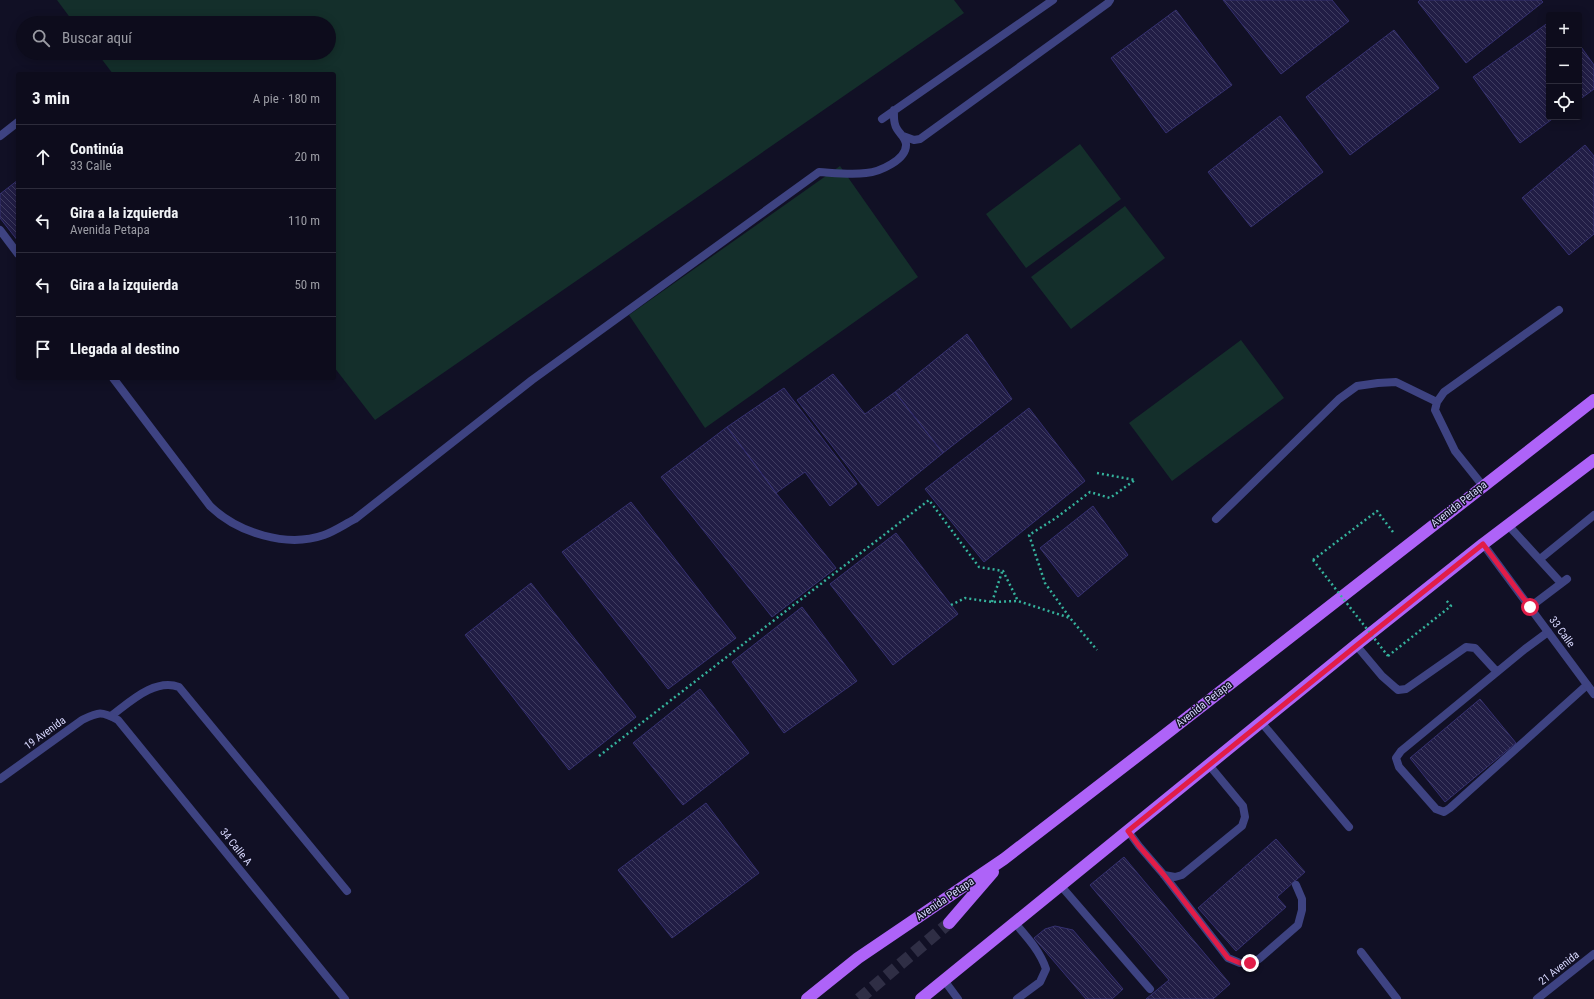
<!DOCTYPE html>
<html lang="es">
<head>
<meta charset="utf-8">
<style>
  :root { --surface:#0d0c1c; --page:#161525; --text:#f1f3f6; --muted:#9a9ba3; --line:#2d2c3b }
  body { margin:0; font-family:"Roboto Condensed",sans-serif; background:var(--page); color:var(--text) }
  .controls { position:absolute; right:12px; top:12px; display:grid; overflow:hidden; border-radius:4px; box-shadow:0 2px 10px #0003 }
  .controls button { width:36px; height:36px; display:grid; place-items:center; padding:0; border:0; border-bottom:1px solid var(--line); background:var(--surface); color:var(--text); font:20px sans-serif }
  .stop { position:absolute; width:12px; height:12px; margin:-9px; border:3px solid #e11d48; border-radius:50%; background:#fff }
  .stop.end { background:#e11d48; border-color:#fff; box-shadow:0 1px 4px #0008 }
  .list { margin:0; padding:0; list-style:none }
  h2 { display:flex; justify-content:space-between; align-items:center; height:52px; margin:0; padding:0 16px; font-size:17px }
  h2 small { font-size:13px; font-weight:400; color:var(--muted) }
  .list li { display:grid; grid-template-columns:26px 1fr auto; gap:12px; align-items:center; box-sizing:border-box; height:64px; padding:0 16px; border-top:1px solid var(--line) }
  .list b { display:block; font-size:15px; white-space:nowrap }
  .list p { margin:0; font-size:13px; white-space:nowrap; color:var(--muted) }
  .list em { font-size:13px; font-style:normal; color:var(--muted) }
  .icon { flex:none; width:22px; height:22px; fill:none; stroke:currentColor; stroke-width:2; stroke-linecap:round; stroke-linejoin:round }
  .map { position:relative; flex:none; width:1594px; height:999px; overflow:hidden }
  .search { position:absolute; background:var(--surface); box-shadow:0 2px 10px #0003; left:16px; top:16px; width:320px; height:44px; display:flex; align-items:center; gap:10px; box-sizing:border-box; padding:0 14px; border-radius:22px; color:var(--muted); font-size:15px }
  .panel { position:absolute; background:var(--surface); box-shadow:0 2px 10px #0003; left:16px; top:72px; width:320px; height:308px; border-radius:4px }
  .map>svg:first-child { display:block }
  .pitch { fill:#142f2b }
  .building { fill:url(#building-back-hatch); stroke:#353070 }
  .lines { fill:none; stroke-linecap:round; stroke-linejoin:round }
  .primary-tunnel { stroke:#2f2e45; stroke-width:12; stroke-dasharray:12 6; stroke-linecap:butt }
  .path { stroke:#35b29c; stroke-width:2.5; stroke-dasharray:2 3; stroke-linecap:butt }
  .lane { stroke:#3e4382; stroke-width:8 }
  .street { stroke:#3e4382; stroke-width:8 }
  .primary { stroke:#ae63f8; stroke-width:12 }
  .path-bridge { stroke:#35b29c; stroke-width:2.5; stroke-dasharray:2 3; stroke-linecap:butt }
  .route { stroke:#e11d48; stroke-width:5 }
  .labels { text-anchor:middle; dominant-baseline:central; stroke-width:3; stroke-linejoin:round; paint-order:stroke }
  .street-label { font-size:11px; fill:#d7d7fd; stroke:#111025 }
</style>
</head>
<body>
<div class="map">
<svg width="1594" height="999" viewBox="0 0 1594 999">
  <defs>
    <pattern id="building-back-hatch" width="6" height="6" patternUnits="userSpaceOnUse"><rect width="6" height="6" fill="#211d45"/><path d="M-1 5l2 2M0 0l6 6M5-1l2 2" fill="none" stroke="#403d61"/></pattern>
  </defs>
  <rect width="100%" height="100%" fill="#111025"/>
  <path class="pitch" d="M57 0H954L964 13 375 420 334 367V74H113L97 53H329V23H74Z
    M1080 144 1121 199 1026 268 986 214Z
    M840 166 918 277 705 428 629 315Z
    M1125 206 1165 258 1071 329 1031 277Z
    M1241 340 1284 398 1172 481 1129 423Z"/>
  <path class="building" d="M1223 0H1332L1349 21 1281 74Z
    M1420 0H1541L1543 2 1466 63 1418 2Z
    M1176 10 1232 85 1166 133 1111 58Z
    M1549 22V117H1555L1520 143 1473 77Z
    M1394 30 1439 88 1350 155 1306 97Z
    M1579 44 1594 65V89L1579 100Z
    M1280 116 1323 172 1251 227 1208 172Z
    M1585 145 1594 156V234L1569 255 1522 198Z
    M18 180V241L0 218V194Z
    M967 334 1012 399 943 453 895 392Z
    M833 374 865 414 895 392 943 453 878 506 797 400Z
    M784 388 857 484 830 506 805 472 776 493 727 427Z
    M1029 408 1085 481 984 562 925 489Z
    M727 427 776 493 836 568 772 617 661 477Z
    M631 502 736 638 668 689 562 552Z
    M1093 506 1128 555 1078 597 1040 548Z
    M896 533 958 614 893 665 830 584Z
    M531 583 636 717 569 770 465 635Z
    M802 607 857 681 784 733 732 662Z
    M700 689 749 753 683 805 633 743Z
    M1480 699 1516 743 1445 802 1410 758Z
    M706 803 759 873 672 938 618 870Z
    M1276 839 1305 872 1277 897 1286 907 1236 951 1198 908Z
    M1124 857 1230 984 1213 999H1146L1169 980 1090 885Z
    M1055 926 1073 930 1123 989 1112 999H1086L1034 938 1045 929Z"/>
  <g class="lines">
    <path class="primary-tunnel" d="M859 999 949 923"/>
    <path class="path" d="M1097 473 1135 480 1110 498 1090 492 1056 518 1029 535 1045 583 1070 618 1097 650
      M1313 560 1377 511 1393 532
      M992 602 1002 572
      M951 605 965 598 992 602 1018 601 1070 618
      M1388 656 1451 606 1446 600
      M599 756 929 500 979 567 1003 571 1018 601"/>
    <path class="lane" d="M882 119 1053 0
      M0 136 18 122
      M903 136 914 140 920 139 1108 3 1110 0
      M0 230 18 254
      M113 378 210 506C238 533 287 548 324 535 335 531 345 524 355 519L532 380 819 172C835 173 851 175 866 173 879 172 907 160 906 144 905 137 900 134 897 129 893 123 894 117 894 110
      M1483 486 1455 451 1435 410 1437 402 1444 392 1559 310
      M1216 519 1339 399 1357 386 1378 383 1396 382 1437 402
      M1508 525 1561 583
      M1540 559 1594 515
      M1530 607 1567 579
      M1548 632 1525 649 1401 751 1396 758 1399 767 1436 809 1444 812 1450 808 1587 685
      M1356 645 1382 676 1398 690 1406 689 1466 647 1475 648 1497 672
      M111 716C129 703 154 678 179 687L347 891
      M1261 722 1349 827
      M1128 831 1139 846 1164 875 1228 958 1240 963H1250L1259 959 1298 925 1302 910V899L1296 885
      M1164 875 1175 877 1182 875 1242 826 1245 817 1243 806 1209 765
      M1061 886 1150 989
      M1014 922C1027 937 1040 951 1046 969L1040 982 1017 999
      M1361 952 1397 999
      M944 980 958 999"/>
    <path class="street" d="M1483 544 1594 694
      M0 779 82 720C99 712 101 711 118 720L345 999
      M1537 999 1594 954"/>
    <path class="primary" d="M949 923 993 872
      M807 999 858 958 1004 859 1166 734 1594 400
      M921 999 1356 645 1483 544 1594 460"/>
    <path class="path-bridge" d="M1313 560 1388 656"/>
  </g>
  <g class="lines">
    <path class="route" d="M1250 963H1240L1228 958 1164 875 1139 846 1128 831 1356 646 1483 544 1530 607"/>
  </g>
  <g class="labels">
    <g class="street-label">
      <text transform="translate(1459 504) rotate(-38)">Avenida Petapa</text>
      <text transform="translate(1562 632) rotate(54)">33 Calle</text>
      <text transform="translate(1204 704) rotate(-38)">Avenida Petapa</text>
      <text transform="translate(45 733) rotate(-36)">19 Avenida</text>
      <text transform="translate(236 847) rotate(51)">34 Calle A</text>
      <text transform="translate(945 899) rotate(-34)">Avenida Petapa</text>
      <text transform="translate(1559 968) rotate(-38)">21 Avenida</text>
    </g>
  </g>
</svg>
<div class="controls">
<button>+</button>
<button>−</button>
<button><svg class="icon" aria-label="locate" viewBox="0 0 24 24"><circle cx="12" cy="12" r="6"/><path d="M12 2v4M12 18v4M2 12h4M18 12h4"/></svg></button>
</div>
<div class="stop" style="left:1530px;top:607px"></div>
<div class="stop end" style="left:1250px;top:963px"></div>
<div class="search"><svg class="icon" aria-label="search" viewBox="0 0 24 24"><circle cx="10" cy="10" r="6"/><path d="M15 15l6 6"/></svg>Buscar aquí</div>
<section class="panel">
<h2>3 min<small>A pie · 180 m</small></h2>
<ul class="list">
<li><svg class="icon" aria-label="ahead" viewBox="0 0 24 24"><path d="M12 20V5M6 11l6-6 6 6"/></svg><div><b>Continúa</b><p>33 Calle</p></div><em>20 m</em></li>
<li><svg class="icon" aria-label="left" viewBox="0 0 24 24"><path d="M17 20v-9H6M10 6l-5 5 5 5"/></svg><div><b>Gira a la izquierda</b><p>Avenida Petapa</p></div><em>110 m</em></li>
<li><svg class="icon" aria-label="left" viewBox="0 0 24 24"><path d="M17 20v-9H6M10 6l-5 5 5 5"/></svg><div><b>Gira a la izquierda</b></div><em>50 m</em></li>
<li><svg class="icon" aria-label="arrive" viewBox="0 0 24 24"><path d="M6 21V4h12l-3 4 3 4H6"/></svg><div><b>Llegada al destino</b></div></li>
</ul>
</section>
</div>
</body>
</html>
